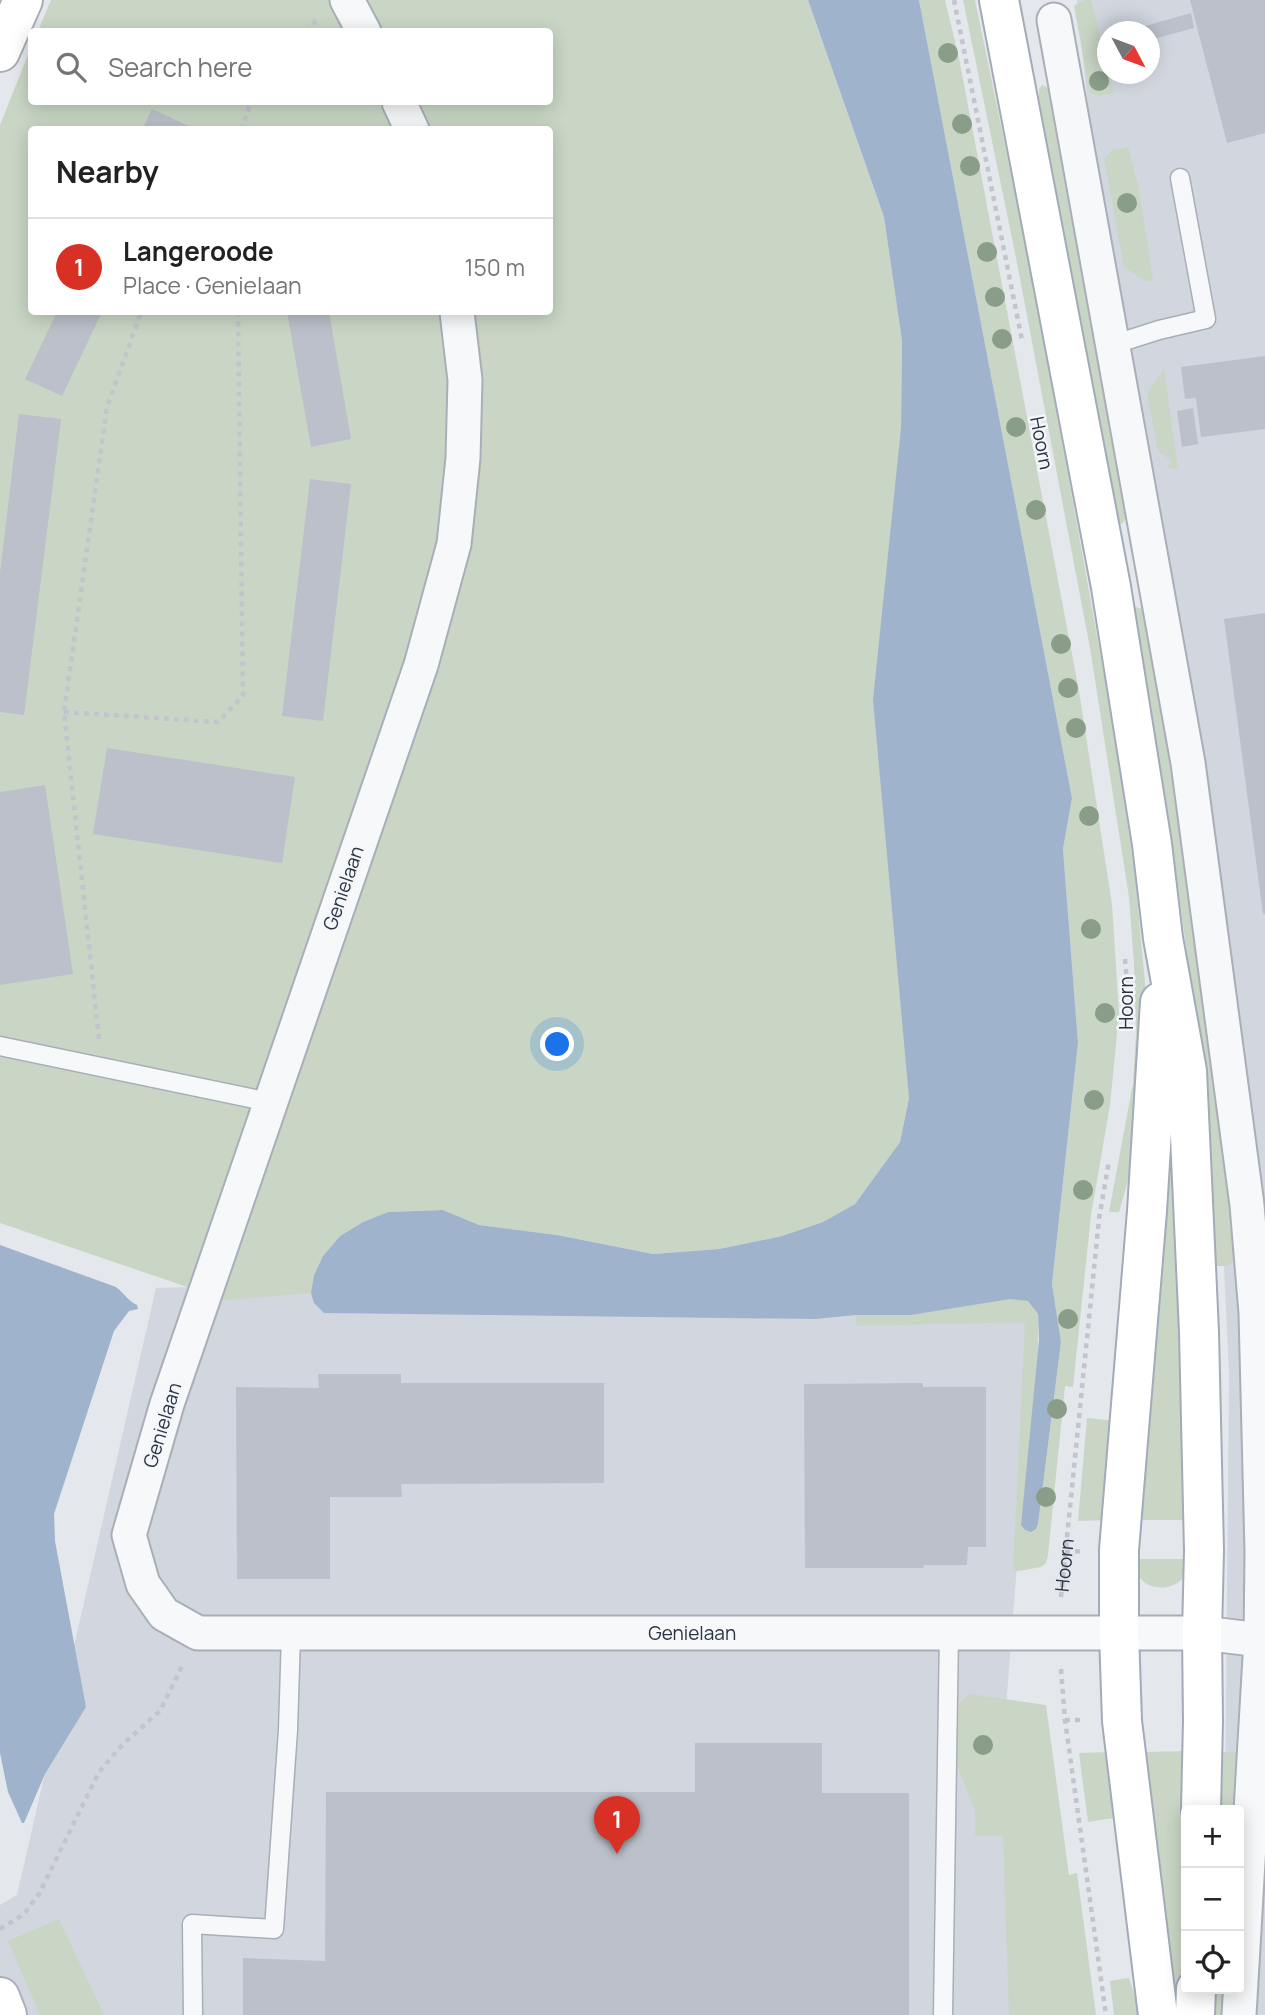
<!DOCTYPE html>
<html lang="en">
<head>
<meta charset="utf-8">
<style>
  :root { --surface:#fff; --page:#f6f6f6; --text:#222; --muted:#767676; --line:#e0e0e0; --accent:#d93025 }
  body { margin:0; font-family:Manrope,sans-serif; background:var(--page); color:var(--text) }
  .controls { position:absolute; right:21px; bottom:21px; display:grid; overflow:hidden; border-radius:7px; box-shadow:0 4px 18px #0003 }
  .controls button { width:63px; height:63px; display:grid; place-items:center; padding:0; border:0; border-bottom:2px solid var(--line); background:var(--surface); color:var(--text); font:35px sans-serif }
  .compass { position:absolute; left:1097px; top:21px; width:63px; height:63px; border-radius:50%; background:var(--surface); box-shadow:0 4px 18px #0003; rotate:131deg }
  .you { position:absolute; left:558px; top:1045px; width:24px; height:24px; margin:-18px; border:5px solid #fff; border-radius:50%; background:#1a73e8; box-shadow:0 0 0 10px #1a73e833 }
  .badge { display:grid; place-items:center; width:46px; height:46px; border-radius:50%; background:var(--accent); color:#fff; font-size:23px; font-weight:700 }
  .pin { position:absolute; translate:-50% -58px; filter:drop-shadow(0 2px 4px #0008) }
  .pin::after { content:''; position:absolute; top:37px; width:24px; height:21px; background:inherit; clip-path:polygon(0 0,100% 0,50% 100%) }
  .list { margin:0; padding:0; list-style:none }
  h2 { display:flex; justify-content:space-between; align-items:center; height:91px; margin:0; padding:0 28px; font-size:30px }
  h2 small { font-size:23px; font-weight:400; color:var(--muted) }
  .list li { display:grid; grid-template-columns:46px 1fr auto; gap:21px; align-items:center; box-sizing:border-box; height:98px; padding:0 28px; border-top:2px solid var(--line) }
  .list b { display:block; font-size:26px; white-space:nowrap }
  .list p { margin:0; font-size:23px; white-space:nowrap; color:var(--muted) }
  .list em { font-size:23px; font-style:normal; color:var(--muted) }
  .icon { flex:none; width:38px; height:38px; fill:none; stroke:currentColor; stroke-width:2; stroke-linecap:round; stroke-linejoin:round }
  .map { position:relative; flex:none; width:1265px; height:2015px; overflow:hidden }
  .search { position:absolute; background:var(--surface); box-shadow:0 4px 18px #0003; left:28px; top:28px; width:525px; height:77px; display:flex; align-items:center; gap:18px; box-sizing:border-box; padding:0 24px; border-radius:7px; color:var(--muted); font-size:26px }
  .panel { position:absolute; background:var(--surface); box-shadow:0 4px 18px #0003; left:28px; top:126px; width:525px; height:189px; border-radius:7px }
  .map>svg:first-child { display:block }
  .built { fill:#d2d6de; fill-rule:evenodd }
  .green { fill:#c9d6c5; fill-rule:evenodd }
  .water { fill:#9fb4cc }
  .building { fill:#bbc0ca }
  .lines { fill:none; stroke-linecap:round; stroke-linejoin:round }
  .lane-casing { stroke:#a9aeb7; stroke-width:21 }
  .street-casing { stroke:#a9aeb7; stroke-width:37 }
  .secondary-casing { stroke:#a9aeb7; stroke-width:42 }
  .primary-casing { stroke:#a3abb8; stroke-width:42 }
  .path { stroke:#c2c5cb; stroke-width:4.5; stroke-dasharray:5 5; stroke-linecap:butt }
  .lane { stroke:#f7f8fa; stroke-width:18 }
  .street { stroke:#f7f8fa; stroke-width:33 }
  .secondary { stroke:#fff; stroke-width:38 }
  .primary { stroke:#fff; stroke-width:38 }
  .tree { fill:#899d89 }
  .labels { text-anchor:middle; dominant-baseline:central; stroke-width:5; stroke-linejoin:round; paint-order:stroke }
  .street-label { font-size:19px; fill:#2b3445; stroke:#f4f6f9 }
</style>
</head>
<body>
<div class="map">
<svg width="1265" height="2015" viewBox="0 0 1265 2015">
  <rect width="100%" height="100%" fill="#e4e7ec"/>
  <path class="built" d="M1077 0H1265V2015H1206L1239 1989V1810H1225L1229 1374 1207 903 1112 345ZM1108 32H1150V74H1108Z
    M810 1269 1039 1280 1005 1720 1015 2015H0V1905L17 1895 156 1288Z"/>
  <path class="green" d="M51 0H808L884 217 902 341 901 428 909 1098 900 1142 855 1204 823 1222 782 1236 719 1249 653 1254 557 1235 479 1225 443 1210 388 1212 363 1222 340 1236 323 1256 314 1275 311 1293 225 1300 0 1223V125L31 47 32 102H550V32L38 31ZM32 130H550V312H32Z
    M919 0H945L959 58 1079 691 1112 904 1119 1014 1110 1105 1091 1215 1073 1387 1065 1386 1048 1555 1046 1563 1041 1567 1013 1572 1025 1322 856 1326V1315H911L1010 1299 1028 1301 1038 1314V1524L1061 1342 1052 1284 1078 1043 1063 849 1072 798Z
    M963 0H975L1034 285 1115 736 1135 875 1145 983 1146 1075 1142 1132 1119 1212H1109L1133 1083 1136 1034 1134 964 1129 897 1090 648 1017 263Z
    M1085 0H1091L1114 93 1099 96 1090 93 1074 6Z
    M1042 85 1048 88 1128 514 1123 523 1119 524 1039 99V89Z
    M1128 147 1138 184 1153 280 1145 281 1124 267 1104 159 1112 150Z
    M1164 369 1178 470 1168 467 1172 461 1158 451 1147 393Z
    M1133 606 1145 610C1180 825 1212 1040 1237 1257L1228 1266H1211L1194 1009 1169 817Z
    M1167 1072 1194 1520H1132Z
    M1087 1418 1116 1421 1108 1520 1078 1521Z
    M1133 1559H1193C1190 1566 1187 1574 1182 1579 1171 1591 1147 1591 1138 1575 1136 1571 1135 1564 1133 1559Z
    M969 1694 1046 1705 1069 1875 1077 1873 1096 2015H1009L1003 1836H975V1811L952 1753V1716L959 1704Z
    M1192 1751 1186 1810 1185 2015H1169L1138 1752Z
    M1112 1752 1113 1818 1088 1822 1079 1753Z
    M1214 1752H1236L1234 1810H1213Z
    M59 1919 104 2015H40L8 1941Z
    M1129 1978 1141 2015H1114L1110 1981Z
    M1209 1989H1225L1224 2015H1208Z"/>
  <path class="water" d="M808 0H919L1072 798 1063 849 1078 1043 1052 1284 1061 1342 1038 1524 1036 1529 1031 1532 1025 1530 1021 1525 1039 1340 1038 1314 1028 1301 1010 1299 911 1315H856L815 1319 324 1313 314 1303 311 1293 314 1275 323 1256 340 1236 363 1222 388 1212 443 1210 479 1225 557 1235 653 1254 719 1249 782 1236 823 1222 855 1204 900 1142 909 1098 873 700 901 428 902 341 884 217Z
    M0 1245 116 1287C124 1293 129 1302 137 1305L138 1309 129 1311 114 1331 54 1514 55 1541 86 1707 45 1774 24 1823H22L8 1792 0 1753Z"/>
  <path class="building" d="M1190 0H1265V133L1227 143Z
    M1191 13 1194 28 1150 40V32H1124Z
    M152 109 189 126 188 130H142Z
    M57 312H102L62 396 25 379Z
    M287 312H329L351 439 311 447Z
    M1265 356V429L1201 437 1196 398 1185 399 1181 367Z
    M1193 408 1198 444 1182 447 1177 411Z
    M19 414 61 419 24 715 0 712V573Z
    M310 479 351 484 323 721 282 716Z
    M1265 613V914H1263L1224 619Z
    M107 748 295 777 282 863 93 834Z
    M45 785 73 974 0 985V792Z
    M318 1374H401V1383H604V1483L401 1484 402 1497H330V1579H237L236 1387 319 1388Z
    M923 1383V1387H986V1547H968L967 1565H923L924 1568H805L804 1384Z
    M695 1743H822V1793H909V2015H243V1958L325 1961 326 1792H695Z"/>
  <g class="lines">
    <defs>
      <path id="lane" d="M1112 345 1159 330 1206 319 1180 178
        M0 1046 269 1102
        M193 2015 192 1924 274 1929 288 1730 291 1635
        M943 2015 949 1633"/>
      <g id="street">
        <path d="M347 0 364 32"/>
        <path d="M1054 20 1188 763 1247 1205 1256 1313 1262 1552 1261 1640 1239 2015"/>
        <path d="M399 102 412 130"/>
        <path id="s2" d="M457 312 465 380 463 458 454 544 421 665 167 1404 129 1535 143 1584 164 1614 198 1633H1202L1261 1640"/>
      </g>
      <path id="secondary" d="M0 52 23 0
        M0 1997 7 2015"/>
      <path id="primary" d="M999 0 1111 587 1152 844 1163 938 1187 1071 1199 1332 1204 1551 1202 1633 1203 1721 1201 1810
        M1158 2015 1122 1721 1119 1633V1550L1147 1211 1160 1002
        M1195 2015 1196 1989"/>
    </defs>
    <use href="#lane" class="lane-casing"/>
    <use href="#street" class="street-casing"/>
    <use href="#secondary" class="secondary-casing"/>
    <use href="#primary" class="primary-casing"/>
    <g class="path">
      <path d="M954 0 1022 340"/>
      <path d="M307 32 317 19"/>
      <path d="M241 130 251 102"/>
      <path d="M64 712 218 722 243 696 238 312"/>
      <path d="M1125 959 1127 982"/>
      <path d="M99 1039 64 712 107 407 141 312"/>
      <path d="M1065 1552 1083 1551"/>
      <path id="s1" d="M1061 1597 1099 1219 1109 1161"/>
      <path d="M1061 1669 1065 1720 1106 2015"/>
      <path d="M1065 1720H1085"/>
      <path d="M0 1929 24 1914 39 1894 99 1772 124 1743 160 1711 184 1662"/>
    </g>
    <use href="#lane" class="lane"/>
    <use href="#street" class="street"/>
    <use href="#secondary" class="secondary"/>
    <use href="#primary" class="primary"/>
  </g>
  <g class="tree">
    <circle cx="948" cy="53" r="10"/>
    <circle cx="1099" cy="81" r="10"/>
    <circle cx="962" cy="124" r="10"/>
    <circle cx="970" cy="166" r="10"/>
    <circle cx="1127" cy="203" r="10"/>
    <circle cx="987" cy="252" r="10"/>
    <circle cx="995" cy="297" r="10"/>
    <circle cx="1002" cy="339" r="10"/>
    <circle cx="1016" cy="427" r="10"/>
    <circle cx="1036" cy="510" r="10"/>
    <circle cx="1061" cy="644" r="10"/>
    <circle cx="1068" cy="688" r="10"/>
    <circle cx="1076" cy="728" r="10"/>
    <circle cx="1089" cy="816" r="10"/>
    <circle cx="1091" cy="929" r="10"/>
    <circle cx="1105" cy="1013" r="10"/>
    <circle cx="1094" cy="1100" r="10"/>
    <circle cx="1083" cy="1190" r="10"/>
    <circle cx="1068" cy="1319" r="10"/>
    <circle cx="1057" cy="1409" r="10"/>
    <circle cx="1046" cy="1497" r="10"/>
    <circle cx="983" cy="1745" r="10"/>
  </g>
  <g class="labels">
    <g class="street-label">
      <text transform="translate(1042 443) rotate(79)">Hoorn</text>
      <text transform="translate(343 888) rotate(-71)">Genielaan</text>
      <text transform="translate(1126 1003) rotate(-90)">Hoorn</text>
      <text transform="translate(162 1425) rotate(-73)">Genielaan</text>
      <text stroke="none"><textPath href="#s1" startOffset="32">Hoorn</textPath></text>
      <text stroke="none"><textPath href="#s2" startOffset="1897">Genielaan</textPath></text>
    </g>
  </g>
</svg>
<div class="controls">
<button>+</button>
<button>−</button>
<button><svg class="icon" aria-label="locate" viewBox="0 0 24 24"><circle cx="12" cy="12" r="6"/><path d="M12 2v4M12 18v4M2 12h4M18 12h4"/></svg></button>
</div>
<svg class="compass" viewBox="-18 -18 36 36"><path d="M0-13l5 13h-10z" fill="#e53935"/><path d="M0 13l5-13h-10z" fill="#767676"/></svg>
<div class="you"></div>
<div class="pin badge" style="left:617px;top:1854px">1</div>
<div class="search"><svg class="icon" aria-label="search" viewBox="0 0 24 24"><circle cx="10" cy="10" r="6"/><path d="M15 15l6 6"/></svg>Search here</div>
<section class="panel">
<h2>Nearby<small></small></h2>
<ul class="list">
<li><span class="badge">1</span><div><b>Langeroode</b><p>Place · Genielaan</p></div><em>150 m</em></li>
</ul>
</section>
</div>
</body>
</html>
